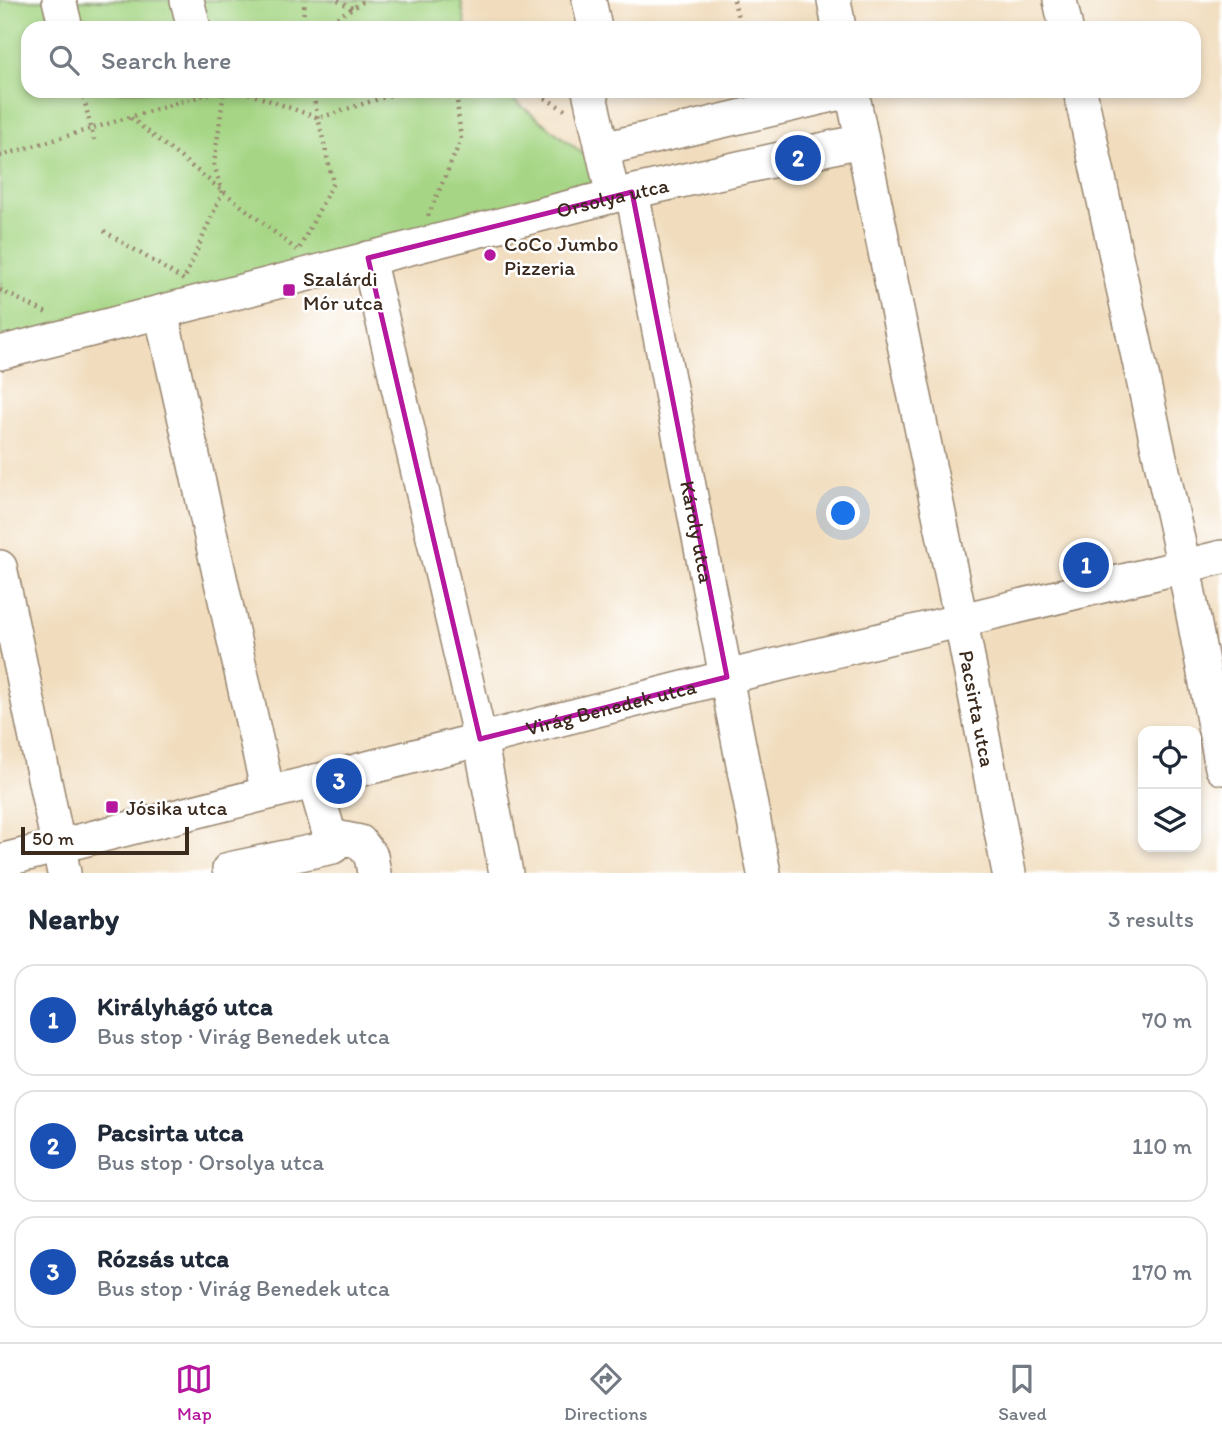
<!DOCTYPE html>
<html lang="en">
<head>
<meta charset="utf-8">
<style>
  :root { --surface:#fff; --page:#f2f2f3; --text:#1f2937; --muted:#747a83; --line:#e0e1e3; --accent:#b5179e }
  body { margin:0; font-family:Itim,sans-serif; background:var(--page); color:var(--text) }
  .controls { position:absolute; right:21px; bottom:21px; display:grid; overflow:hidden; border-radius:14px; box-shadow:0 4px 10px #0003 }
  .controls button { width:63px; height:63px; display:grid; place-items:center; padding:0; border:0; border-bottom:2px solid var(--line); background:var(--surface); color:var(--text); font:35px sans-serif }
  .scale { position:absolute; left:21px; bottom:18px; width:168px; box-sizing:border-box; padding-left:7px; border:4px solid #3b2a1e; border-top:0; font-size:19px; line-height:24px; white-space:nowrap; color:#3b2a1e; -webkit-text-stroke:5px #fff; paint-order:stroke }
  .you { position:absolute; left:844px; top:514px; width:24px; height:24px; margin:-18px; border:5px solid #fff; border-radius:50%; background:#1a73e8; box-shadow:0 0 0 10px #1a73e833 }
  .badge { display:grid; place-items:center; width:46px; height:46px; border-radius:50%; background:var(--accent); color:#fff; font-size:23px; font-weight:700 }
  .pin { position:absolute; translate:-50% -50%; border:4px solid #fff; box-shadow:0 2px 7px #0006 }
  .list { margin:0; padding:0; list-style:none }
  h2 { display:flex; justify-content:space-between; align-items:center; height:91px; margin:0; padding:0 28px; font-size:30px }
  h2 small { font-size:23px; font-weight:400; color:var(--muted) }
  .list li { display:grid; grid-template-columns:46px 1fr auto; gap:21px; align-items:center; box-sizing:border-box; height:112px; margin:0 14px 14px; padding:0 14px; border:2px solid var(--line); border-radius:21px }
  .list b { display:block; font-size:26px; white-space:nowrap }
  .list p { margin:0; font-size:23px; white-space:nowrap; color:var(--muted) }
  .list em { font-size:23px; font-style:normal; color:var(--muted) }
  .icon { flex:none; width:38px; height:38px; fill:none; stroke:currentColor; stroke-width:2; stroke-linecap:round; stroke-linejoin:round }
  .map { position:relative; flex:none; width:1222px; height:873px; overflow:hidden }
  .search { position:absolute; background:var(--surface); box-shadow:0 4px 10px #0003; left:21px; right:21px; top:21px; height:77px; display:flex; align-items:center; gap:18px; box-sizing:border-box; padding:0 24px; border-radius:21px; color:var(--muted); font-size:26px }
  .sheet { height:469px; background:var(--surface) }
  nav { display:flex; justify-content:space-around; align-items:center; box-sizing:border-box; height:98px; border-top:2px solid var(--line); background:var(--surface); font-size:19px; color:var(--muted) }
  nav a { display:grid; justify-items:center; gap:4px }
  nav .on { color:var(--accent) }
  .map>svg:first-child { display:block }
  .green { fill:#a6d685; stroke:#708052; stroke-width:2 }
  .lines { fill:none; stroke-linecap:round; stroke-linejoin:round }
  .minor-casing { stroke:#96846e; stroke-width:36 }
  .path { stroke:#96846e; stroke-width:4.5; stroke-dasharray:2 5; stroke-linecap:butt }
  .minor { stroke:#fff; stroke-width:33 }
  .marked { fill:none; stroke:#b5179e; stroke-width:5; stroke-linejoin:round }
  .poi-dot { fill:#b5179e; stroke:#fff; stroke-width:2.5 }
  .labels { text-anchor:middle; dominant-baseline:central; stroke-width:5; stroke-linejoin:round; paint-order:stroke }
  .street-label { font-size:21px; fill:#3b2a1e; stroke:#fff }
  .poi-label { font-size:21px; fill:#3b2a1e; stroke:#fff; text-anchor:start }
</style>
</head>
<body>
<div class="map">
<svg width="1222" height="873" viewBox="0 0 1222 873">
  <rect width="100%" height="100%" fill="#fff"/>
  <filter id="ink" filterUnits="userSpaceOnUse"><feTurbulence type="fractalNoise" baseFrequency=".0143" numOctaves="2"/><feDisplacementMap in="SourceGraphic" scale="14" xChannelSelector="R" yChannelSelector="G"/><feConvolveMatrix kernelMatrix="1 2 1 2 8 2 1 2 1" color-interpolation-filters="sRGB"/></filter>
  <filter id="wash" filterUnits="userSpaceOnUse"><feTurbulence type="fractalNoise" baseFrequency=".00686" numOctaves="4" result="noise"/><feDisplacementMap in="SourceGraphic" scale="28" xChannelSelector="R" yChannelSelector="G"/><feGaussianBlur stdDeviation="1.57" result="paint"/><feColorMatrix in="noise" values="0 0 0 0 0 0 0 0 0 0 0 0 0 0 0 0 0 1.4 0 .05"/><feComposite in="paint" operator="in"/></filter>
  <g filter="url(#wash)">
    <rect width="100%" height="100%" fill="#f1ddbe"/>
    <path class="green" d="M0 0H461L466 28H28V91H502L608 173 613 196 0 349Z"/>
  </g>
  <g filter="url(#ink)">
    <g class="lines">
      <defs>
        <g id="minor">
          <path d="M59 0 66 28"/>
          <path d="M187 0 194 28"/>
          <path d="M589 0 595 28"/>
          <path d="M834 0 839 28"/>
          <path d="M1060 0 1066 28"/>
          <path d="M589 91 613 196"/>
          <path id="s1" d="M852 91 961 621 1009 873"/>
          <path d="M1080 91 1184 567 1222 768"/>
          <path d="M603 149 850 91"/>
          <path id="s2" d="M632 192 764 873"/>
          <path d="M368 258 480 739 506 873"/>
          <path d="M161 312 268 793"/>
          <path id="s3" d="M0 353 613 196 861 141"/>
          <path d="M0 567 64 873"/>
          <path d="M330 836 360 842 371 856 374 873"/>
          <path id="s4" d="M0 861 727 677 1222 557"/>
          <path d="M229 869 333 847 314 781"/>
        </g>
      </defs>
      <use href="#minor" class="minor-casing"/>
      <path class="path" d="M338 0 352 8
        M734 0 740 28
        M302 28 305 0
        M319 28 366 0
        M82 91 94 140
        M242 91 319 118 403 91
        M533 91 565 110
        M131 118 298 251 333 183 312 91
        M0 156 217 91
        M428 216 461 140 456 91
        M104 231 184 280 222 193 214 164 224 91
        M0 290 47 313"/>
      <use href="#minor" class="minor"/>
    </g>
  </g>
  <path class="marked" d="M632 192 727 677 480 739 368 258Z"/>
  <g class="poi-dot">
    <circle cx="490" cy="255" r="7"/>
    <rect x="282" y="283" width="14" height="14" rx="3.5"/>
    <rect x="105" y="800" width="14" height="14" rx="3.5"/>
  </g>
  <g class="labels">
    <g class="street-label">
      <text stroke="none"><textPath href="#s3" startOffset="632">Orsolya utca</textPath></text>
      <text stroke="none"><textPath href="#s2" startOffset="346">Károly utca</textPath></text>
      <text stroke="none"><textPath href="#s4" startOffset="630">Virág Benedek utca</textPath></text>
      <text stroke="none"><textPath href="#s1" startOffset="630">Pacsirta utca</textPath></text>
    </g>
    <g class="poi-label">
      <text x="504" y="243">CoCo Jumbo<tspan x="504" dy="24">Pizzeria</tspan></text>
      <text x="303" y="278">Szalárdi<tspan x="303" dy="24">Mór utca</tspan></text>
      <text x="126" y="807">Jósika utca</text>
    </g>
  </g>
</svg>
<div class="controls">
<button><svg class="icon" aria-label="locate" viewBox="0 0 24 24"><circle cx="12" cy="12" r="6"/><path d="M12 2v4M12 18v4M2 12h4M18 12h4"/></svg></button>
<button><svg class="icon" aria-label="layers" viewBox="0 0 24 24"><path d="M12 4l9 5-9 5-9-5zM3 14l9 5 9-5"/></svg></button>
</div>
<div class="scale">50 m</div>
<div class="you"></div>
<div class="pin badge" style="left:1086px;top:565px;background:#1a4fb4">1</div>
<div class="pin badge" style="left:798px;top:158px;background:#1a4fb4">2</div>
<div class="pin badge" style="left:339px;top:781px;background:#1a4fb4">3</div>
<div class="search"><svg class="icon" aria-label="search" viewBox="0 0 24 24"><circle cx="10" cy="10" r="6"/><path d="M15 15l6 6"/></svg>Search here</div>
</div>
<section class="sheet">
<h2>Nearby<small>3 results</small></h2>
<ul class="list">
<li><span class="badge" style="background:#1a4fb4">1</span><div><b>Királyhágó utca</b><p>Bus stop · Virág Benedek utca</p></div><em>70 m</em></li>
<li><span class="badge" style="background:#1a4fb4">2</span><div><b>Pacsirta utca</b><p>Bus stop · Orsolya utca</p></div><em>110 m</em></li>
<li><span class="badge" style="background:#1a4fb4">3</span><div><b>Rózsás utca</b><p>Bus stop · Virág Benedek utca</p></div><em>170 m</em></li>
</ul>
</section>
<nav>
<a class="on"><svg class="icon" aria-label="map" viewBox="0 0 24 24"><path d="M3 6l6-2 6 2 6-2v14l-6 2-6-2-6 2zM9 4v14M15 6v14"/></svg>Map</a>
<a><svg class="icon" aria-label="directions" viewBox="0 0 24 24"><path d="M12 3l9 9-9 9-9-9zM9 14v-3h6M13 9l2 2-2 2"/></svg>Directions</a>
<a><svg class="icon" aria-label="saved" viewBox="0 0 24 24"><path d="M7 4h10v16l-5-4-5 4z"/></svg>Saved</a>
</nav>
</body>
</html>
